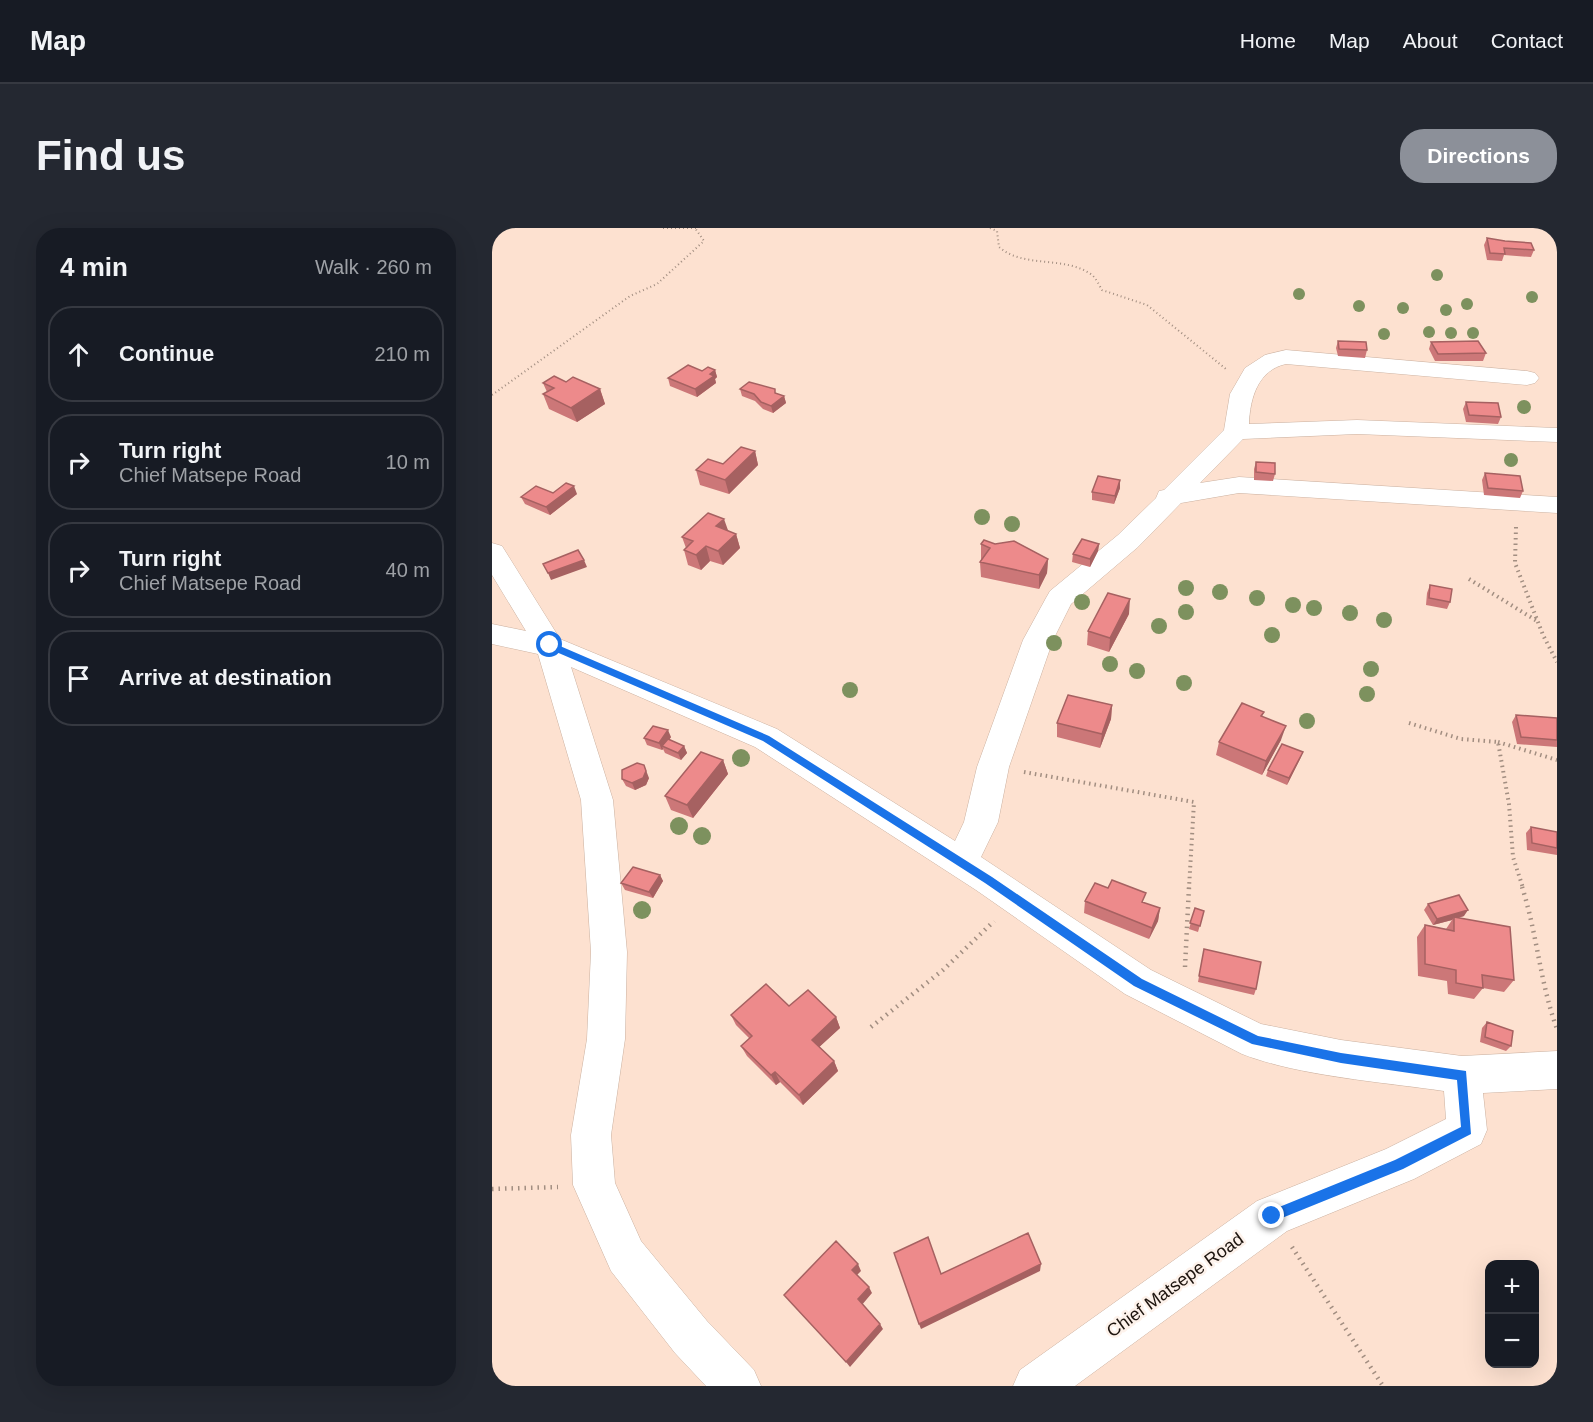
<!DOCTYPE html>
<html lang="en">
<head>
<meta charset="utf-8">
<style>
  :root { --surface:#171b24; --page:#242831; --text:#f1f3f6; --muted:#9ea1a6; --line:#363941; --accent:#8c9099 }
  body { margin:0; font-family:Helvetica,sans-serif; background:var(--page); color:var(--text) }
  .controls { position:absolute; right:18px; bottom:18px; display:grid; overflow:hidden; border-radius:12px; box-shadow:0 6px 24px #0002 }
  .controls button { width:54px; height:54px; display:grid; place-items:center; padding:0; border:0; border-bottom:2px solid var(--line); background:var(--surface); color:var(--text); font:30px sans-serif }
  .stop { position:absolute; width:18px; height:18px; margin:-14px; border:4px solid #1a73e8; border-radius:50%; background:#fff }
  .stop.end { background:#1a73e8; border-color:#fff; box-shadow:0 2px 6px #0008 }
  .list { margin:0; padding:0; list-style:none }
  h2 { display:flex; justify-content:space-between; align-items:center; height:78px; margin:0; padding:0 24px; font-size:26px }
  h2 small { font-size:20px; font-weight:400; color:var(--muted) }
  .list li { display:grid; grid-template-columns:39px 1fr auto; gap:18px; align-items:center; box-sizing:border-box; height:96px; margin:0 12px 12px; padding:0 12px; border:2px solid var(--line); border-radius:24px }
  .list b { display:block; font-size:22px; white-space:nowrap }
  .list p { margin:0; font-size:20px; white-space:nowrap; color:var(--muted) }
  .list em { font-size:20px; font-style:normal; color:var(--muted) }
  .icon { flex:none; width:33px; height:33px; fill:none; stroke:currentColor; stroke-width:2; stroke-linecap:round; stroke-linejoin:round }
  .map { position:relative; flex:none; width:1065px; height:1158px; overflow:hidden; border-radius:24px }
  header { display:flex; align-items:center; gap:36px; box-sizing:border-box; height:84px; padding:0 30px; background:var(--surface); border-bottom:2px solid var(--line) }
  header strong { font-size:28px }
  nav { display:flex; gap:33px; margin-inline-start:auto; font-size:21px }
  .intro { display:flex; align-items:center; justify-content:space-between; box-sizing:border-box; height:144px; padding:0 36px }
  h1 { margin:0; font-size:42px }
  .button { padding:15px 27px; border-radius:24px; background:var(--accent); color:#fff; font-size:21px; font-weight:700 }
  main { display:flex; gap:36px; padding:0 36px }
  aside { flex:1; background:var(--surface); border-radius:24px; box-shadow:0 6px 24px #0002 }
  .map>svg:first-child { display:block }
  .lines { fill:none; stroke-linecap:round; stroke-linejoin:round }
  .minor-casing { stroke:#cbb1a0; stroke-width:1 }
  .path-far2 { stroke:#a28e81; stroke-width:2; stroke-dasharray:1 3; stroke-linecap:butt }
  .path-far1 { stroke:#a28e81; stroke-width:4; stroke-dasharray:1.5 4; stroke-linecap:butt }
  .path { stroke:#a28e81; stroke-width:4.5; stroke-dasharray:1.5 5; stroke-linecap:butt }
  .minor { fill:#fff; fill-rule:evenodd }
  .tree { fill:#7d915e }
  .wall { fill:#cc7778 }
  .shaded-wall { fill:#a66161 }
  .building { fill:#ed8a8b; stroke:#a66161; stroke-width:1.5 }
  .route { fill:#1a73e8 }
  .labels { text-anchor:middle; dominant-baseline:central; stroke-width:5; stroke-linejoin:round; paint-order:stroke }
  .near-street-label { font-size:18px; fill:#1d140e; stroke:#fdf2eb }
</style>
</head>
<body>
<header>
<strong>Map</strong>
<nav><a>Home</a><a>Map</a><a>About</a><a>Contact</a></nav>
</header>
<div class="intro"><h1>Find us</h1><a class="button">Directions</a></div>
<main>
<aside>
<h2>4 min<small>Walk · 260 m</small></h2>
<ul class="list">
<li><svg class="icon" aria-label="ahead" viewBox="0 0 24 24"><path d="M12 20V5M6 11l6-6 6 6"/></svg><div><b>Continue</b></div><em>210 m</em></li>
<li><svg class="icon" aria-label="right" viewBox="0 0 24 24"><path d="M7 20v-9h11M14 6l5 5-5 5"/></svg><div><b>Turn right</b><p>Chief Matsepe Road</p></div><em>10 m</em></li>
<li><svg class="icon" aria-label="right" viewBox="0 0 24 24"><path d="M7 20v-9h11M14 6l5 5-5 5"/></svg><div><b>Turn right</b><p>Chief Matsepe Road</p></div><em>40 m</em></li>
<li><svg class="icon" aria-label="arrive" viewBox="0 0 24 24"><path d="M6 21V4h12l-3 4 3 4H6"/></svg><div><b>Arrive at destination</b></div></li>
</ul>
</aside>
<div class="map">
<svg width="1065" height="1158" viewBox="0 0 1065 1158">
  <rect width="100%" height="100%" fill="#fde1d0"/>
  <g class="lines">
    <defs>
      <path id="minor" d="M794 122 1035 143 1043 145 1047 150 1043 155 1035 157 794 136C766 142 758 170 757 196L865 192 1065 200V214L865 206 751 211 708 255 747 249 1065 269V285L747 265 689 275 646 319 579 376 561 412 517 539 506 594 489 629 659 742 769 796 849 812 970 828 1065 823V861L991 865 995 902 989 916 922 951 795 1003 583 1158H521L528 1142 765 973 894 921 954 891 952 863C890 854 807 848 750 826L633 766 484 662 263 519 79 439 121 572 135 724 133 811 119 907 123 955 149 1013 215 1093 262 1142 269 1158H214L183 1125 119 1043 81 957 79 907 95 811 99 724 89 572 46 426 0 416V396L34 403 0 347V315L10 318 68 411 285 501 463 613 472 594 485 539 531 412 554 370 558 363 626 307 664 270 667 263 672 262 732 202 738 166 753 140 773 127Z"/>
    </defs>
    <use href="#minor" class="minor-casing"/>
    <path class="path-far2" d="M171 0H204
      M498 0 505 3 507 19C532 41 573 27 600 47 604 50 607 57 610 62L655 77 734 141
      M0 167 138 68 165 56 212 13 203 0"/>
    <path class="path-far1" d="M1024 299 1023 335 1051 407 1065 434
      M977 351 1045 393
      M917 495 969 511 1006 514 1017 576 1021 629 1031 660
      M1006 514 1065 532
      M532 544 702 574 697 660"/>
    <path class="path" d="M1030 659C1045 705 1048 755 1065 801
      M693 739 697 659
      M379 799 451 742 502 693
      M0 961 66 959
      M800 1019 891 1158"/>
    <use href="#minor" class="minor"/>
  </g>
  <g class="tree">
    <circle cx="945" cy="47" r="6"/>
    <circle cx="807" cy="66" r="6"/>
    <circle cx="1040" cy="69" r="6"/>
    <circle cx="975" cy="76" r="6"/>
    <circle cx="867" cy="78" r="6"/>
    <circle cx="911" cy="80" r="6"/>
    <circle cx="954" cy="82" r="6"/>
    <circle cx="937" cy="104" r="6"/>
    <circle cx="959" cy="105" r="6"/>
    <circle cx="981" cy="105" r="6"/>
    <circle cx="892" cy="106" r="6"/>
    <circle cx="1032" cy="179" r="7"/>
    <circle cx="1019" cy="232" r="7"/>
    <circle cx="490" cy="289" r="8"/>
    <circle cx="520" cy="296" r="8"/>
    <circle cx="694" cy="360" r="8"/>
    <circle cx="728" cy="364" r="8"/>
    <circle cx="765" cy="370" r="8"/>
    <circle cx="590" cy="374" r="8"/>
    <circle cx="801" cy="377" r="8"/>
    <circle cx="822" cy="380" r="8"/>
    <circle cx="694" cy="384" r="8"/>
    <circle cx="858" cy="385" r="8"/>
    <circle cx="892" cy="392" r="8"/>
    <circle cx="667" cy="398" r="8"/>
    <circle cx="780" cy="407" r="8"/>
    <circle cx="562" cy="415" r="8"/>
    <circle cx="618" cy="436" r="8"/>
    <circle cx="879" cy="441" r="8"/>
    <circle cx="645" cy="443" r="8"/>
    <circle cx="692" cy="455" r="8"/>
    <circle cx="358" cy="462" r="8"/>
    <circle cx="875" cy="466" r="8"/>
    <circle cx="815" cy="493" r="8"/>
    <circle cx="249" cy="530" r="9"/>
    <circle cx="187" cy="598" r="9"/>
    <circle cx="210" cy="608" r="9"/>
    <circle cx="150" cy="682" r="9"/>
  </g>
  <path class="wall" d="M995 10 1042 22 1039 29 1012 27 1010 33 995 32 992 17Z
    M846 113 875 122 873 130 846 128 844 120Z
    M939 114 994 125 991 133H943L937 121Z
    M223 142 225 149 223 151 224 155 205 169 178 158 176 150 210 143Z
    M74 154 108 161 113 176 85 194 57 181 51 166 55 164 51 155Z
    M248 161 284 165 292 168 294 175 281 185 271 181 263 173 250 168Z
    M974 174 1009 189 1006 196 974 194 971 181Z
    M263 223 266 237 237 266 208 257 204 242 231 236Z
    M764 234 783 246 781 253 762 252V241Z
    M993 245 1031 263 1028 270 992 267 990 252Z
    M628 252V260L622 276 600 272V264Z
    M61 265 85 266 58 287 33 276 29 269Z
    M236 303 244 306 248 320 231 337 218 333 209 342 196 337 192 322 194 320 190 309Z
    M489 316H503L556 331 555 345 547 361 489 349 488 334 490 331H489Z
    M607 316 606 323 598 339 580 334 581 326Z
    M938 357 958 374 955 381 934 377 935 365Z
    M637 386 617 424 595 417 596 403Z
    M620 477 619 491 608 520 565 509V495Z
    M772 484 770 489 789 512 770 547 724 527 727 514Z
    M1024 487 1065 490V519L1025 516 1020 494Z
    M179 509 177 512 192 518 195 525 189 532 173 525 171 521 170 522 155 517 152 510Z
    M811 524 808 531 795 557 774 548 776 542Z
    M231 532 236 546 201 590 179 582 173 568Z
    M157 550 154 557 143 562 134 558 130 551Z
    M1039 599 1065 604V627L1035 622 1034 605Z
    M168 647 171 653 161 670 133 662 129 655Z
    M593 673 653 675 668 680 666 693 657 711 592 685Z
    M936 676 972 688 966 690 1022 752 1012 764 991 760 982 771 956 766 955 753 926 748 925 709 933 697 954 701 960 692 941 697 932 682Z
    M703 680 712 683 706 704 697 701Z
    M712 721 764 761 762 767 706 754Z
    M297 778 344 789 348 800 327 819 342 833 346 843 311 877 288 854 284 857 255 828 249 818 258 811 244 797 239 787Z
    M995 794 1019 818 1014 823 988 814 990 800Z"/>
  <path class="shaded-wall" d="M223 142 225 149 223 151 224 155 205 169 203 161 218 146Z
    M108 161 113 176 85 194 79 180Z
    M292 168 294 175 281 185 279 178Z
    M263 223 266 237 237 266 233 252Z
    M628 252V260L622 276 623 268Z
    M82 258 85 266 58 287 54 279Z
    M232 291 237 305 224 298Z
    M244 306 248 320 231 337 226 323Z
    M607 316 606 323 598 339V331Z
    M214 318 218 333 209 342 204 327Z
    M556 331 555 345 547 361V347Z
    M92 332 95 339 59 352 56 345Z
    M638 371 637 386 617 424 618 410Z
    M620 477 619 491 608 520 610 506Z
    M794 498 789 512 770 547 774 533Z
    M176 502 179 509 172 519 170 518 171 521 170 522 167 515Z
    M192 518 195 525 189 532 186 525Z
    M811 524 808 531 795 557 797 550Z
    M231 532 236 546 201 590 195 577Z
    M152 537 157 550 154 557 143 562 140 555Z
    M168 647 171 653 161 670 157 664Z
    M668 680 666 693 657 711 660 700Z
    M976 682 972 688 962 691V689L960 692 941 697 945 691Z
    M344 789 348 800 324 822 320 812Z
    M342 833 346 843 311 877 307 867Z
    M283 844 288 854 284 857 279 847Z
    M366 1036 369 1043 364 1048 360 1042Z
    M549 1036 548 1043 429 1101 427 1096Z
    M377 1059 380 1065 369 1078 366 1071Z
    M388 1096 391 1101 358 1139 354 1134Z"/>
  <path class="building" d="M995 10 1013 13 1039 15 1042 22 1012 20 1013 26 998 25Z
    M846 113 874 114 875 122 847 121Z
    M986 113 994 125 946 126 939 114Z
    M196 137 210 143 216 139 223 142 218 146 222 148 203 161 176 150Z
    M62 148 74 154 81 149 108 161 79 180 51 166 62 160 51 155Z
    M257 154 283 161V165L292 168 279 178 269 174 262 166 248 161Z
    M974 174 1006 175 1009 189 977 187Z
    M249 219 263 223 233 252 204 242 216 231 231 236Z
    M764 234 783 235V246L764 244Z
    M993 245 1028 248 1031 263 996 260Z
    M606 248 628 252 623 268 600 264Z
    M74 255 82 258 54 279 29 269 44 258 61 265Z
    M216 285 232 291 224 298 244 306 226 323 214 318 204 327 192 322 201 313 190 309Z
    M590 311 607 316 598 331 581 326Z
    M492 312 503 316 522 313 556 331 547 347 488 334 498 320 489 316Z
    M86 322 92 332 56 345 51 336Z
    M938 357 960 361 958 374 937 370Z
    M616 365 638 371 618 410 596 403Z
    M576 467 620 477 610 506 565 495Z
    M750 475 772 484 769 488 794 498 774 533 727 514Z
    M1024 487 1065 490V512L1029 509Z
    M161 498 176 502 167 515 152 510Z
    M176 511 192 518 186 525 170 518Z
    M790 516 811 524 797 550 776 542Z
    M209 524 231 532 195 577 173 568Z
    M145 535 152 537 154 543 151 550 140 555 130 551V542Z
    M1039 599 1065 604V620L1040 615Z
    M141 639 168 647 157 664 129 655Z
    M620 652 654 665 650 674 668 680 660 700 593 673 603 655 616 660Z
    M967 667 976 682 945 691 936 676Z
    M703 680 712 683 708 698 698 695Z
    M962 689 1018 699 1022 752 990 747 991 760 964 755V742L933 736V697L962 703Z
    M712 721 769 734 764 761 707 748Z
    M274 756 297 778 316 762 344 789 320 812 342 833 307 867 283 844 279 847 249 818 260 808 239 787Z
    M995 794 1021 803 1019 818 993 809Z
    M536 1005 549 1036 427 1096 402 1025 436 1009 449 1046Z
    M344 1013 366 1036 360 1042 377 1059 366 1071 388 1096 354 1134 292 1067Z"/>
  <path class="route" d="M55 415H61L277 508 500 649 650 751 766 808 849 825 974 843 979 906 911 941 780 994 775 992V984L903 932 969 899 965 852 849 835 760 816 642 758 493 655 271 513 55 420Z"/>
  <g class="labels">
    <g class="near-street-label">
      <text transform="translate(683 1057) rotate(-36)">Chief Matsepe Road</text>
    </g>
  </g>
</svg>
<div class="controls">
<button>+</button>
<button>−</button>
</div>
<div class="stop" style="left:58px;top:417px"></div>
<div class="stop end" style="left:780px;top:988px"></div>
</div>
</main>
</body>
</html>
